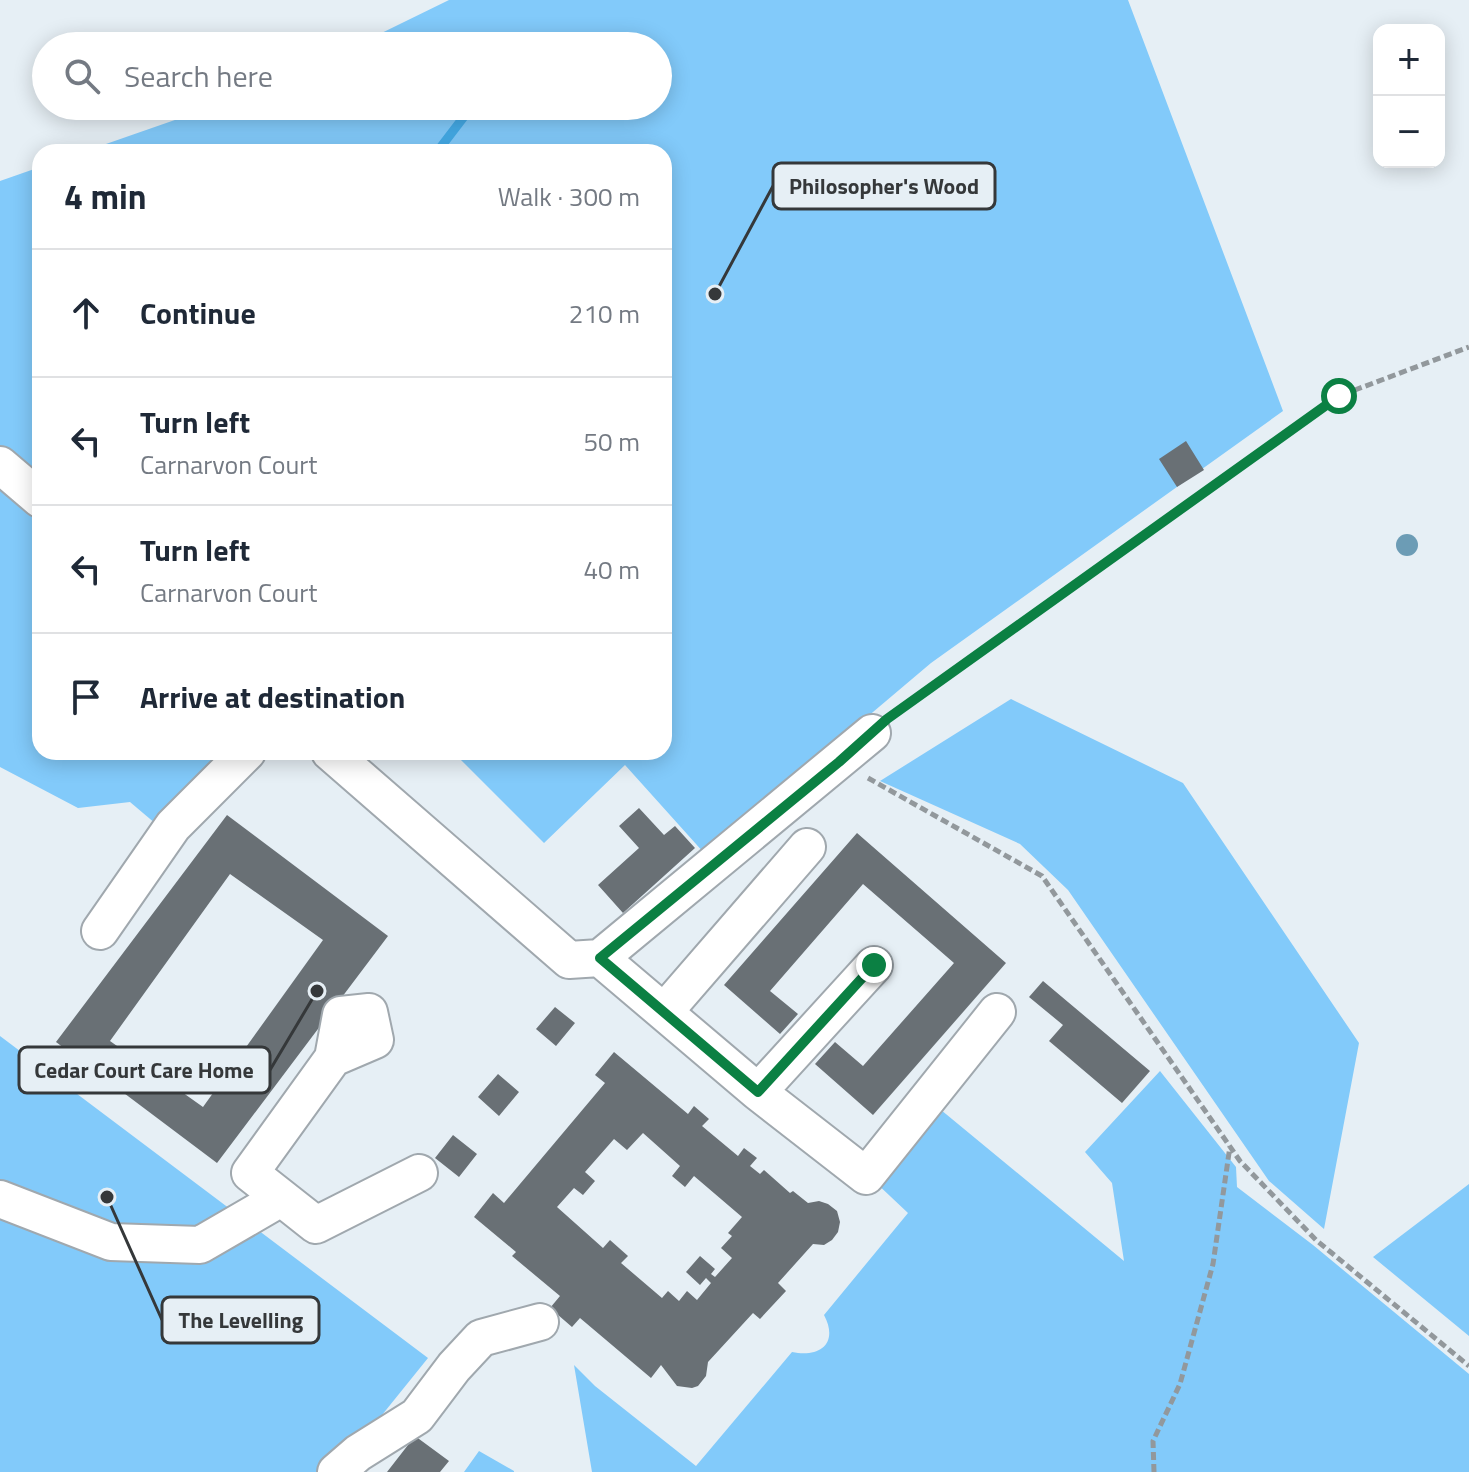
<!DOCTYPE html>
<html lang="en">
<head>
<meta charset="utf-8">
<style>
  :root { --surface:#fff; --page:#f6f6f7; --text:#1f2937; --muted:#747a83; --line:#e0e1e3 }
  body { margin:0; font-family:"Titillium Web",sans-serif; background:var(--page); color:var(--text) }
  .controls { position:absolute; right:24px; top:24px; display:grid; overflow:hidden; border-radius:16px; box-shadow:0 4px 20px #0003 }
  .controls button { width:72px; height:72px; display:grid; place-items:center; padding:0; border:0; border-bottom:2px solid var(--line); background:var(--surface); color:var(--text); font:40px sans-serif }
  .stop { position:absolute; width:24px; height:24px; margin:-18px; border:6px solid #0b8043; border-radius:50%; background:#fff }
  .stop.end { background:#0b8043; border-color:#fff; box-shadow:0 2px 8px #0008 }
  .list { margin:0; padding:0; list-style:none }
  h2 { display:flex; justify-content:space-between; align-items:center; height:104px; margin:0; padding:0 32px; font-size:34px }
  h2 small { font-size:26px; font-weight:400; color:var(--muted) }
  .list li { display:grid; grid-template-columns:52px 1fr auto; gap:24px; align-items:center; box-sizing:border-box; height:128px; padding:0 32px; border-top:2px solid var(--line) }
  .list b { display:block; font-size:30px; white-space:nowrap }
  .list p { margin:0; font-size:26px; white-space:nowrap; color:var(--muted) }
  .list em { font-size:26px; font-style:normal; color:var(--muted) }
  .icon { flex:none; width:44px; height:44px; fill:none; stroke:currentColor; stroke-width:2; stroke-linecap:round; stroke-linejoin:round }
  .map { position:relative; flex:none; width:1469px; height:1472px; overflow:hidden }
  .search { position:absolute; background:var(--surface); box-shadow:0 4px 20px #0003; left:32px; top:32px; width:640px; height:88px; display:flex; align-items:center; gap:20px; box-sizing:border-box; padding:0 28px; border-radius:44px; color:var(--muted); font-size:30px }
  .panel { position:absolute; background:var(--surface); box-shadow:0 4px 20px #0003; left:32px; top:144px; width:640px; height:616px; border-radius:24px }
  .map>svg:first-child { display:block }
  .green { fill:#82cafa }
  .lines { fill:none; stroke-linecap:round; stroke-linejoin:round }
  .stream { stroke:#44aae6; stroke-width:9 }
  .building { fill:#697075; fill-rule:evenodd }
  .minor-casing { stroke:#a0a8ae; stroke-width:40 }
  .path { stroke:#92989c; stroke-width:5; stroke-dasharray:8 4; stroke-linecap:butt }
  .minor { stroke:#fff; stroke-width:36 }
  .tree { fill:#6c9cb5 }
  .route { stroke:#0b8043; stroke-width:10 }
  .leader { fill:none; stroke:#35383a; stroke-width:3 }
  .callout-dot { fill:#35383a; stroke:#e6eff5; stroke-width:3 }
  .callout { fill:#e6eff5; stroke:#35383a; stroke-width:3 }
  .callout-label { font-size:22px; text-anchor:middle; font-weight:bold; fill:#35383a }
</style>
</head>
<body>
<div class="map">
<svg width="1469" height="1472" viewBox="0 0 1469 1472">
  <rect width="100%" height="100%" fill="#e6eff5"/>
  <path class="green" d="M449 0H1128L1283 411 931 663 705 854 625 765 544 843 453 752H664V152H83L215 106H658V46H355Z
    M40 167V752H246L169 835 130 802 78 808 0 767V181Z
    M1011 699 1183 783 1359 1043 1324 1229 1269 1181 1068 890 1020 844 880 781Z
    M0 1036 428 1358 336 1472H0Z
    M1160 1071 1236 1167 1237 1187 1313 1245 1469 1374V1472H592L574 1365 595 1386 696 1466 792 1352C820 1358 839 1343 824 1315L908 1213 873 1180 935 1105 1124 1261 1112 1183 1085 1152Z
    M1469 1184V1336L1373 1257Z
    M479 1451 514 1471V1472H464Z"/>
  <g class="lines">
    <path class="stream" d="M437 152 466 114 491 106"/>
  </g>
  <path class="building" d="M1186 441 1204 470 1177 487 1159 459Z
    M639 808 664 835 675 826 695 848 623 913 598 885 639 848 619 826Z
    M227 815 388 936 217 1163 56 1042ZM230 874 323 940 203 1107 110 1041Z
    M857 833 1006 963 873 1115 815 1064 835 1042 863 1066 954 963 863 884 770 991 798 1014 780 1034 724 985Z
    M1043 981 1150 1071 1122 1103 1049 1041 1063 1025 1029 997Z
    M555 1007 575 1023 556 1046 536 1029Z
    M614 1052 688 1114 694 1106 709 1119 702 1126 738 1156 744 1148 757 1158 750 1166 760 1174 764 1170 790 1193 793 1191 808 1203 819 1201 828 1204 837 1211 840 1222 838 1232 832 1240 824 1245 813 1244 778 1283 786 1291 760 1319 753 1313 708 1362 706 1376 698 1386 692 1388 677 1386 661 1365 651 1378 580 1318 572 1327 550 1308 560 1296 512 1256 516 1252 474 1217 493 1193 504 1203 605 1083 595 1075ZM643 1133 680 1166 672 1176 685 1187 694 1176 742 1217 728 1233 732 1236 721 1248 732 1258 715 1277 711 1274 715 1269 700 1256 686 1272 700 1285 706 1278 711 1283 697 1300 687 1291 679 1301 668 1291 662 1298 621 1263 628 1256 610 1240 603 1248 557 1207 574 1188 583 1195 595 1181 585 1172 614 1139 627 1150Z
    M498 1074 519 1092 499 1116 478 1097Z
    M453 1135 477 1154 459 1177 435 1158Z
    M415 1436 449 1461 440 1472H387Z"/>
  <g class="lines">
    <defs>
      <path id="minor" d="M0 465 40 499
        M330 752 569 960 600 958 872 733
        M100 931 173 826 247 752
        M600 958 758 1092 874 965
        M664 1012 807 847
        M333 1058 375 1040 369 1012 341 1015 333 1058 250 1173 316 1225 419 1173
        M758 1092 866 1176 997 1012
        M0 1199 111 1242 200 1245 281 1198
        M336 1472 358 1453 417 1416 454 1367 481 1338 540 1322"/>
    </defs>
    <use href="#minor" class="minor-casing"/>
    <path class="path" d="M893 714 1339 396 1469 347
      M868 778 1042 876 1240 1161 1316 1240 1469 1366
      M1154 1472 1153 1441 1180 1384 1213 1264 1230 1146"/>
    <use href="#minor" class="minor"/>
  </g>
  <circle class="tree" cx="1407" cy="545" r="11"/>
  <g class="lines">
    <path class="route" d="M874 965 758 1092 600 958 839 762 887 719 1339 396"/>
  </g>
  <path class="leader" d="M715 294L773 186M317 991L270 1070M107 1197L162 1320"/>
  <g class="callout-dot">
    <circle cx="715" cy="294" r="8"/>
    <circle cx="317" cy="991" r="8"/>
    <circle cx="107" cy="1197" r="8"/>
  </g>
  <g class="callout">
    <rect x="773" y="163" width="222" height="46" rx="8"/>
    <rect x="19" y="1047" width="251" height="46" rx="8"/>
    <rect x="162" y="1297" width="157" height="46" rx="8"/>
  </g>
  <g class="callout-label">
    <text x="884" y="194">Philosopher's Wood</text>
    <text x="144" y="1078">Cedar Court Care Home</text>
    <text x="241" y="1328">The Levelling</text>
  </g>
</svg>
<div class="controls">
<button>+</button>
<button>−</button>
</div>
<div class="stop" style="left:1339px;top:396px"></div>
<div class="stop end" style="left:874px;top:965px"></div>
<div class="search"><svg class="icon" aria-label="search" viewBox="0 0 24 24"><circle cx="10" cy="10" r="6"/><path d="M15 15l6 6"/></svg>Search here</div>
<section class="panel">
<h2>4 min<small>Walk · 300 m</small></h2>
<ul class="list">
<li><svg class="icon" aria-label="ahead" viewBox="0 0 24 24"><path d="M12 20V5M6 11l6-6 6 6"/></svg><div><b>Continue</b></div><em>210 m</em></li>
<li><svg class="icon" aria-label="left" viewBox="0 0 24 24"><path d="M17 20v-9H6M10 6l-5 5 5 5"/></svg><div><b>Turn left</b><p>Carnarvon Court</p></div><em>50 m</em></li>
<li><svg class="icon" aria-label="left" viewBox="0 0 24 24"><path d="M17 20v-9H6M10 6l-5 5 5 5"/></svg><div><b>Turn left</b><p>Carnarvon Court</p></div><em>40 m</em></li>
<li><svg class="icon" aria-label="arrive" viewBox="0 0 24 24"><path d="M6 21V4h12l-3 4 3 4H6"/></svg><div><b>Arrive at destination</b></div></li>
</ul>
</section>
</div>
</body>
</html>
